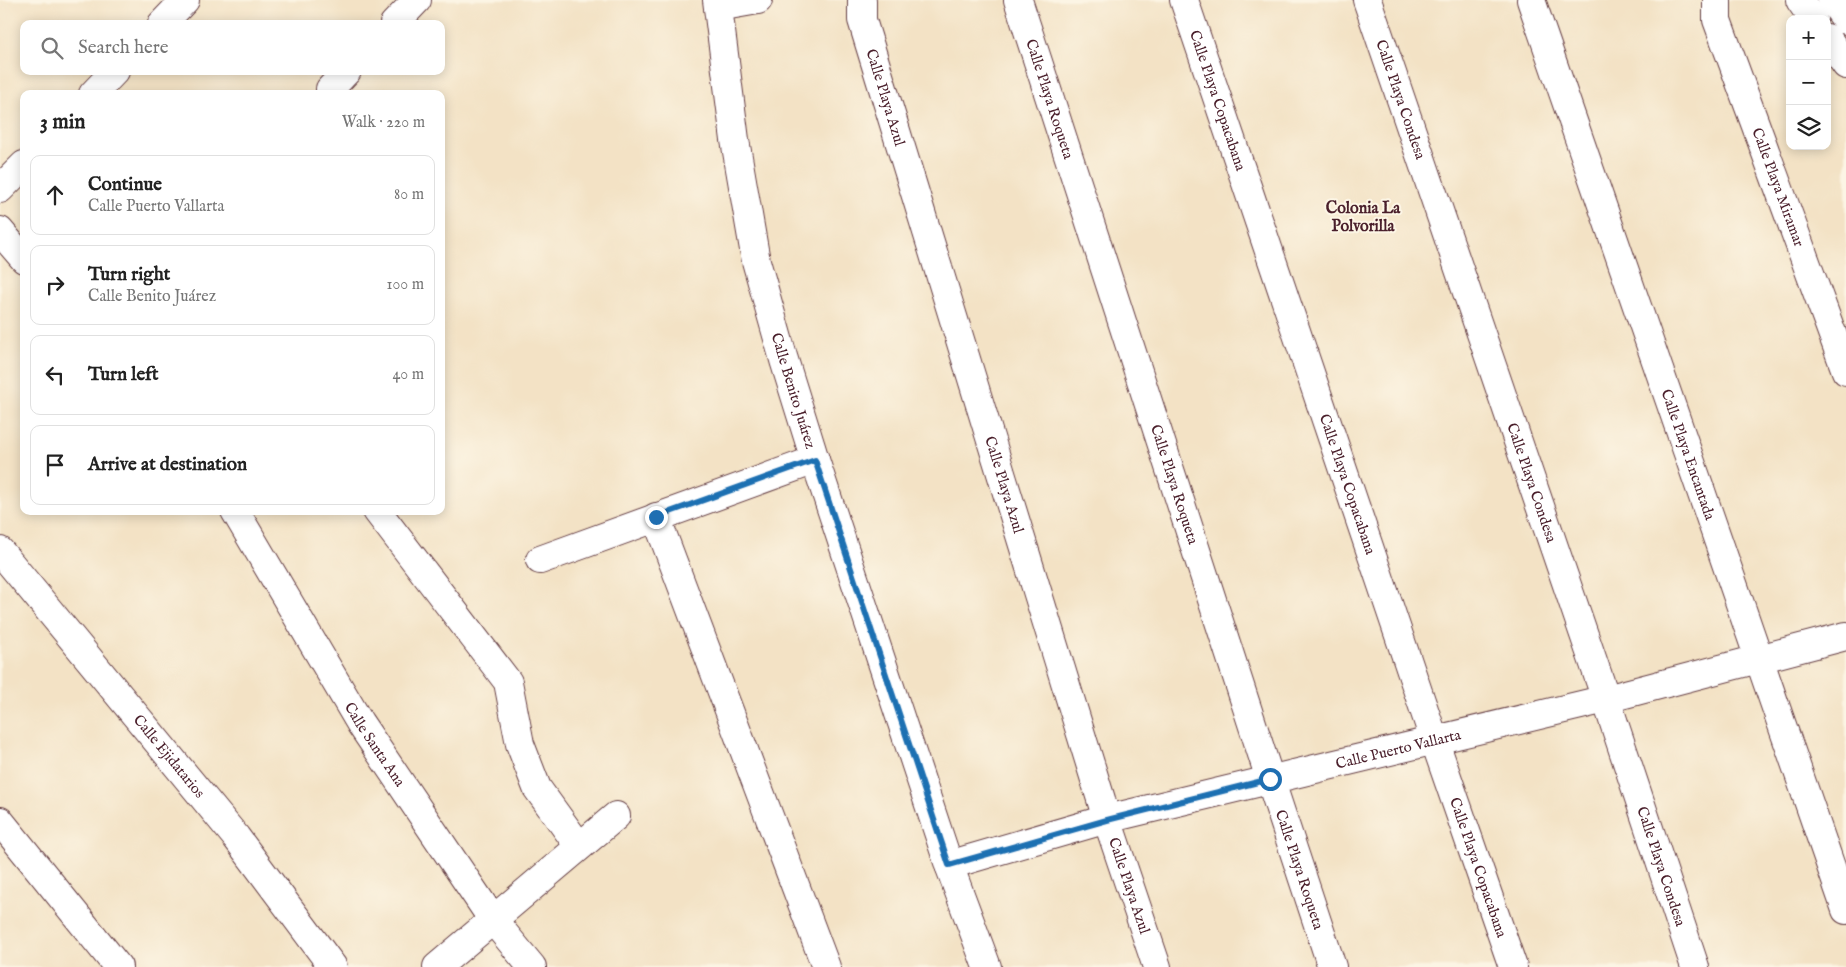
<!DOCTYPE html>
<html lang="en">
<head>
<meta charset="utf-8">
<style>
  :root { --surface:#fff; --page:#f2f2f2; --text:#222; --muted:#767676; --line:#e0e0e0 }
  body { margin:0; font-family:"IM FELL English",serif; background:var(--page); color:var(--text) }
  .controls { position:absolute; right:15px; top:15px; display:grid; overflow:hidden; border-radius:10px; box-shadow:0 2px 12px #0003 }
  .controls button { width:45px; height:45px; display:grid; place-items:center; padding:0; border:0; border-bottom:1px solid var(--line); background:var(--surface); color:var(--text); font:25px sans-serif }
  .stop { position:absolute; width:15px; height:15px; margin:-11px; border:4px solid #1f6fb2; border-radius:50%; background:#fff }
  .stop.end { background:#1f6fb2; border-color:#fff; box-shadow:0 1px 5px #0008 }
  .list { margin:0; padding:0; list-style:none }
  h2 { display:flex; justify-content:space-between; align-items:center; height:65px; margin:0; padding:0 20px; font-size:21px }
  h2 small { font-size:16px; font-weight:400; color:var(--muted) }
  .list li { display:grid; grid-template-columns:32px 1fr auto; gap:15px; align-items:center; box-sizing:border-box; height:80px; margin:0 10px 10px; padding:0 10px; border:1px solid var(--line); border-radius:10px }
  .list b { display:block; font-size:19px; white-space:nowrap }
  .list p { margin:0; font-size:16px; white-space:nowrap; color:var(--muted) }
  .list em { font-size:16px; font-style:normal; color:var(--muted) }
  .icon { flex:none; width:28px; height:28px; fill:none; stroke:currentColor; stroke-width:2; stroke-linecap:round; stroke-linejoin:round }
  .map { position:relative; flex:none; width:1846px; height:967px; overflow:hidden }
  .search { position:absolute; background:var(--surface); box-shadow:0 2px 12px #0003; left:20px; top:20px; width:425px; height:55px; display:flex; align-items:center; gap:12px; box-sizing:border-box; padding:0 18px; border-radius:10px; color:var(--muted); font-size:19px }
  .panel { position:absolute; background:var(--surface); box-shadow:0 2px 12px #0003; left:20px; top:90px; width:425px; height:425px; border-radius:10px }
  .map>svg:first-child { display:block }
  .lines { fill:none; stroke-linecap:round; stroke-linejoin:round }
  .minor-casing { stroke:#633c42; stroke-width:30 }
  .minor { stroke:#fff; stroke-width:28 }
  .route { stroke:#1f6fb2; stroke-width:6 }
  .labels { text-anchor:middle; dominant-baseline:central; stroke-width:4; stroke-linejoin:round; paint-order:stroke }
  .street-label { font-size:15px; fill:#4a1f2b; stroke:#fcf5e5 }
  .neighbourhood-label { font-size:16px; font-weight:bold; fill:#4a1f2b; stroke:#fcf5e5 }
</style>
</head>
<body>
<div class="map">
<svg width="1846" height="967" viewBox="0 0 1846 967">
  <rect width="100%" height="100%" fill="#fcf5e5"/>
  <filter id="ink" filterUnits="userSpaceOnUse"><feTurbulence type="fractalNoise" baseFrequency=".02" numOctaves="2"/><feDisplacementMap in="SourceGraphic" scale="10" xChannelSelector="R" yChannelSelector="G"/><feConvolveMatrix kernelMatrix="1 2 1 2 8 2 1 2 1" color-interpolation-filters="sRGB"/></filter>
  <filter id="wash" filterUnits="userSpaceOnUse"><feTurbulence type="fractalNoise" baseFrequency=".0096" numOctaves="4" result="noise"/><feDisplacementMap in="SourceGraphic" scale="20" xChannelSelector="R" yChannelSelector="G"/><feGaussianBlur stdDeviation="1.12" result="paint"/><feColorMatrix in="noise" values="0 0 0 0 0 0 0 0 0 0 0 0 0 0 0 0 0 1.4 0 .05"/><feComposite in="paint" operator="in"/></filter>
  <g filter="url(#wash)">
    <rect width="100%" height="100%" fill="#f3e2c5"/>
  </g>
  <g filter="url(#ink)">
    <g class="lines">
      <defs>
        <g id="minor">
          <path id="s1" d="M717 0 735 140 756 261 784 360 815 460 949 865 987 967"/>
          <path id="s2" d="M862 0V20L1107 819 1157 967"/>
          <path id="s3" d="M1018 0 1270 779 1332 967"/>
          <path id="s4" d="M1184 0 1435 742 1513 967"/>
          <path id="s5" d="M1367 0 1606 699 1695 967"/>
          <path id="s6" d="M1531 0 1846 910"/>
          <path id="s7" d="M1717 0V20L1846 371"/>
          <path d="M1800 0 1813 19"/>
          <path d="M1832 0 1846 20"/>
          <path d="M718 7 758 0"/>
          <path d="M162 24 185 0"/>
          <path d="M394 24 417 0"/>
          <path d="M1827 38 1846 65"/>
          <path d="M330 89 347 71"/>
          <path d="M93 94 115 71"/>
          <path d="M0 189 24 165"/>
          <path d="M0 231 24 259"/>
          <path id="s8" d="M235 511 360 723 493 920 532 967"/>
          <path d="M377 511 508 682 520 744 537 788 579 846"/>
          <path d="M656 517 826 967"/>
          <path id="s9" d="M0 551 236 837 333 967"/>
          <path d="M540 560 815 460"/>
          <path d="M0 821 118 967"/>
          <path id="s10" d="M949 865 1107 819 1606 699 1846 636"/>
          <path d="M437 967 616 816"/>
        </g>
      </defs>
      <use href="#minor" class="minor-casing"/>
      <use href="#minor" class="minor"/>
    </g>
  </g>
  <g class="lines" filter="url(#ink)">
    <path class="route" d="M656 517 815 460 949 865 1107 820 1270 779"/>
  </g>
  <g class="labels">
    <g class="street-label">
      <text stroke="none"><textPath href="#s2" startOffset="101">Calle Playa Azul</textPath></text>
      <text stroke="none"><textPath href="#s3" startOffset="104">Calle Playa Roqueta</textPath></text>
      <text stroke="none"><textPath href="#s4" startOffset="106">Calle Playa Copacabana</textPath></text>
      <text stroke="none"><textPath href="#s5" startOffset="105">Calle Playa Condesa</textPath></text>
      <text stroke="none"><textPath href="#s7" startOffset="198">Calle Playa Miramar</textPath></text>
      <text stroke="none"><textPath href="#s1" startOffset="399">Calle Benito Juárez</textPath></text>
      <text stroke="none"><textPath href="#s6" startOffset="481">Calle Playa Encantada</textPath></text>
      <text stroke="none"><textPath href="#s5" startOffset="510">Calle Playa Condesa</textPath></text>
      <text stroke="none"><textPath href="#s3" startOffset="509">Calle Playa Roqueta</textPath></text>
      <text stroke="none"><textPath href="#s4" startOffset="511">Calle Playa Copacabana</textPath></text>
      <text stroke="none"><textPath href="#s2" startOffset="506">Calle Playa Azul</textPath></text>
      <text stroke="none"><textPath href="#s8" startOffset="272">Calle Santa Ana</textPath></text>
      <text stroke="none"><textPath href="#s10" startOffset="464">Calle Puerto Vallarta</textPath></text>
      <text stroke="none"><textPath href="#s9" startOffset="266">Calle Ejidatarios</textPath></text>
      <text stroke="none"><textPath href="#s4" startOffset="916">Calle Playa Copacabana</textPath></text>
      <text stroke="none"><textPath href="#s5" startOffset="915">Calle Playa Condesa</textPath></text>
      <text stroke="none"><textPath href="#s3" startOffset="914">Calle Playa Roqueta</textPath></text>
      <text stroke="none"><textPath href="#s2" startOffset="926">Calle Playa Azul</textPath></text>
    </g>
    <g class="neighbourhood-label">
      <text x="1363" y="209">Colonia La<tspan x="1363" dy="18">Polvorilla</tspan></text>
    </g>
  </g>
</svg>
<div class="controls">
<button>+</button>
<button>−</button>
<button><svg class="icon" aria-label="layers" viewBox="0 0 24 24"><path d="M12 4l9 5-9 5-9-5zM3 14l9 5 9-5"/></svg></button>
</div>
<div class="stop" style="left:1270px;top:779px"></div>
<div class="stop end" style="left:656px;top:517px"></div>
<div class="search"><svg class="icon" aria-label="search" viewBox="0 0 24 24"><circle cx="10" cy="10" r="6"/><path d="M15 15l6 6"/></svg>Search here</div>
<section class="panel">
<h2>3 min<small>Walk · 220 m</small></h2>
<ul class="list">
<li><svg class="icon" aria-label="ahead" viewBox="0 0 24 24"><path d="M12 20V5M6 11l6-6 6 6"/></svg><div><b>Continue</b><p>Calle Puerto Vallarta</p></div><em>80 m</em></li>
<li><svg class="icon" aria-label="right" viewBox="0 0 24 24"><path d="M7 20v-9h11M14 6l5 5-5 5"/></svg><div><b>Turn right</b><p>Calle Benito Juárez</p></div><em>100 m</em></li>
<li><svg class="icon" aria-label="left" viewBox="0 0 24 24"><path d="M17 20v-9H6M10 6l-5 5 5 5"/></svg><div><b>Turn left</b></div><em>40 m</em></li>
<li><svg class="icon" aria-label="arrive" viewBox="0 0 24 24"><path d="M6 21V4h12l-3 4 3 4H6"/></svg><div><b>Arrive at destination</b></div></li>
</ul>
</section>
</div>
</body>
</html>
